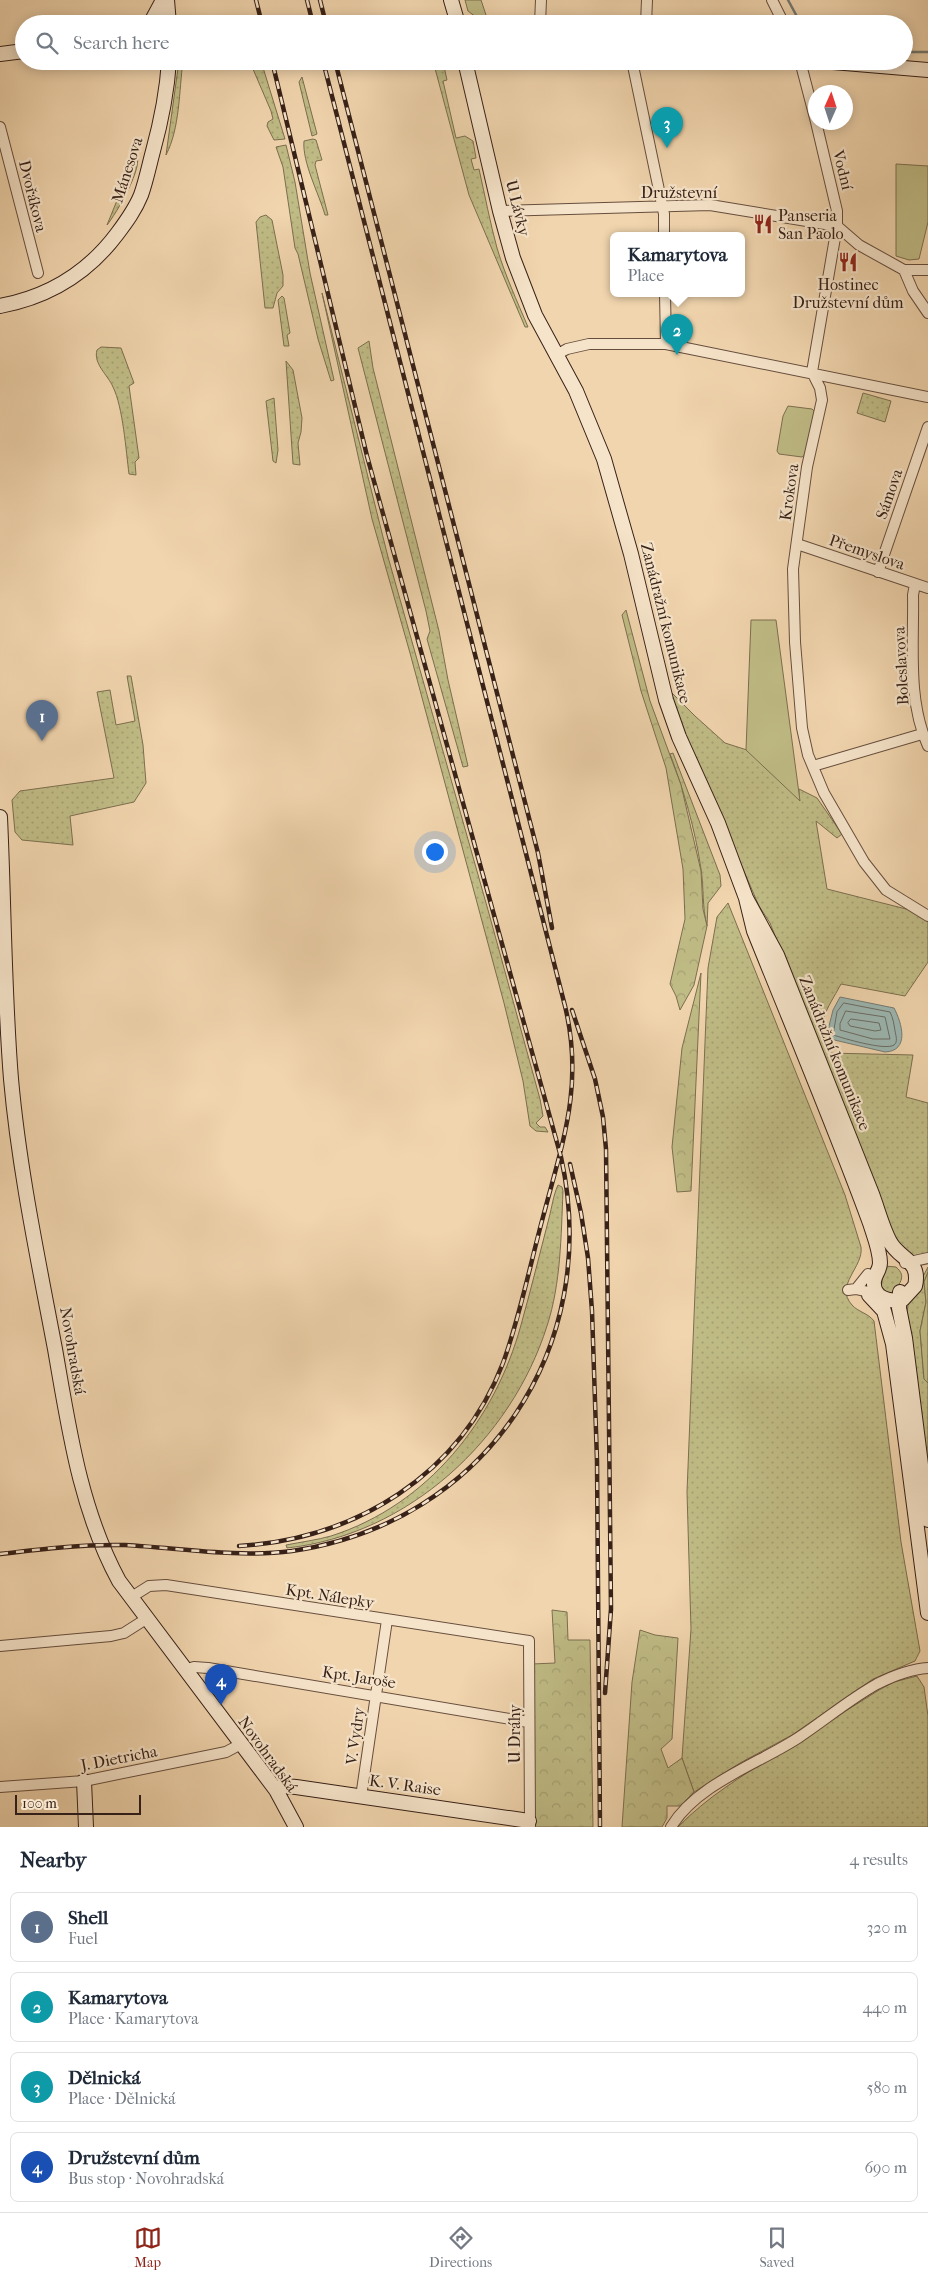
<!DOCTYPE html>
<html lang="en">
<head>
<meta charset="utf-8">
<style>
  :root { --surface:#fff; --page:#f2f2f3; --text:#1f2937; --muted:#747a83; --line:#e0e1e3; --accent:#8f2418 }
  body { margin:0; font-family:"IM FELL French Canon",serif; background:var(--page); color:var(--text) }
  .compass { position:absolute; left:808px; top:85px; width:45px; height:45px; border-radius:50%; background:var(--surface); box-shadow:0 2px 12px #0003; rotate:3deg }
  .scale { position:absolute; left:15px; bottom:12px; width:126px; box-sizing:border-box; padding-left:5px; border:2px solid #372118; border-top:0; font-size:14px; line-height:18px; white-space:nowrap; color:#372118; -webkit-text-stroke:4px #f6e4ca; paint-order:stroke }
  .you { position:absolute; left:434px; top:851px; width:18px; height:18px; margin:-12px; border:4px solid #fff; border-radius:50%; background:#1a73e8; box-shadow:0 0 0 8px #1a73e833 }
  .badge { display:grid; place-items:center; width:32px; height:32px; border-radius:50%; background:var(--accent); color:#fff; font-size:16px; font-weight:700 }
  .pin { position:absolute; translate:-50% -41px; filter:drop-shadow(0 1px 2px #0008) }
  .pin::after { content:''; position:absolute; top:26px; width:18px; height:15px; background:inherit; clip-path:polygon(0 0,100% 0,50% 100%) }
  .popup { position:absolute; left:610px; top:232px; width:135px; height:65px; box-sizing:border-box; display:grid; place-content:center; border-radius:8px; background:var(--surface); filter:drop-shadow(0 1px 4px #0005); font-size:16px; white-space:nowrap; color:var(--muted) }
  .popup b { font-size:19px; color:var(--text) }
  .popup::after { content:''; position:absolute; left:50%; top:100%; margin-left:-10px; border:10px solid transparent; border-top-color:var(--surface) }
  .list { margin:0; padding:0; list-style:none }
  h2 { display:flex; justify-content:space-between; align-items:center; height:65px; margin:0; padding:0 20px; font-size:21px }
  h2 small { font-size:16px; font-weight:400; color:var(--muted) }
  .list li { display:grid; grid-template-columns:32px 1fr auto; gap:15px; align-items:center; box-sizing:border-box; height:70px; margin:0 10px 10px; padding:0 10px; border:1px solid var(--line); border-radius:8px }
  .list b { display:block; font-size:19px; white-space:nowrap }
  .list p { margin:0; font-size:16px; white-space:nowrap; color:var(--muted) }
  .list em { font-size:16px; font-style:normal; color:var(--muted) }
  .icon { flex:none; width:28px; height:28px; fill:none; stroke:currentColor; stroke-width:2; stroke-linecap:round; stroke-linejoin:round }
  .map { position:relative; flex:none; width:928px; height:1827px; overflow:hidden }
  .search { position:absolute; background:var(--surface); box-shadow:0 2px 12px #0003; left:15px; right:15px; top:15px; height:55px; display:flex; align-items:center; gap:12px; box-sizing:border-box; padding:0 18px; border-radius:28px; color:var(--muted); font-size:19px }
  .sheet { height:385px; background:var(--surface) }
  nav { display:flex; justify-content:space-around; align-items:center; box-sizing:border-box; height:70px; border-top:1px solid var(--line); background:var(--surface); font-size:14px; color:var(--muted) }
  nav a { display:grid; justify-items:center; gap:2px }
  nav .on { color:var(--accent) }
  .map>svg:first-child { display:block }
  .grass { fill:url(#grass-dots); stroke:#7c6e4f }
  .forest { fill:url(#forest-crowns); stroke:#7c6e4f }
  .garden { fill:#c0bc86; stroke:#7c6e4f }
  .water { fill:#9cb7b2; stroke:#747b74 }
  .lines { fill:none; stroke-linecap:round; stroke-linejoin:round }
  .shore { stroke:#6a6c65; stroke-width:1 }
  .stream { stroke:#747b74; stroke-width:2.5 }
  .street-casing { stroke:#664e3e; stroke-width:12 }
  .secondary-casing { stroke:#372118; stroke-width:16 }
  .street { stroke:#f6e4ca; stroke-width:10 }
  .secondary { stroke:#f6e4ca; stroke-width:14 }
  .rail-casing { stroke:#372118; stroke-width:4.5 }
  .rail { stroke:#f6e4ca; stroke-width:2.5; stroke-dasharray:8; stroke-linecap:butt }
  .labels { text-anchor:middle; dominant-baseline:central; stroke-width:4.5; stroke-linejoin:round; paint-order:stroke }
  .street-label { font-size:16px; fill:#372118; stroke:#f6e4ca }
  .poi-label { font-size:16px; fill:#372118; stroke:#f6e4ca; text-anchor:start }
</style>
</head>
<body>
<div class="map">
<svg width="928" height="1827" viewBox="0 0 928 1827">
  <defs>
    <pattern id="grass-dots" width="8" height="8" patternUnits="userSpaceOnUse" patternTransform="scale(1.25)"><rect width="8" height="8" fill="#c0bc86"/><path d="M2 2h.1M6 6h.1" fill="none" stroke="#a6a173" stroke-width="1.8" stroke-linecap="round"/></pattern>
    <pattern id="forest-crowns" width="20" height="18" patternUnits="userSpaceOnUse" patternTransform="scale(1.25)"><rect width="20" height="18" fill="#c0bc86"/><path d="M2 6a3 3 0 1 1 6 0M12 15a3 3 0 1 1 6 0" fill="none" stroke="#a6a173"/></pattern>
  </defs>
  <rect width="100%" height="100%" fill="#f1d5ae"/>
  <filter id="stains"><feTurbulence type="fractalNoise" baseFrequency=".004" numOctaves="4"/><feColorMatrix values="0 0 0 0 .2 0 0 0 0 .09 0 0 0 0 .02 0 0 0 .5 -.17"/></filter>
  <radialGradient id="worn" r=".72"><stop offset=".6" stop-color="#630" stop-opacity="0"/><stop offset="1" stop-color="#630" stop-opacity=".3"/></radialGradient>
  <path class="grass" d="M179 61H183C179 91 180 128 166 155Z
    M246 61H261L285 139 274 140 267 126 268 122 273 119 271 111 253 69H250Z
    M433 61H447L443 62 447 80 443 81 456 138 465 136 473 141 476 158 471 159 474 170 479 169C485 196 490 222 497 248 505 275 517 301 528 327H525L469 195Z
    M302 77 317 134 312 136 299 82Z
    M313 139 316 140 322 160 316 161 315 165 328 215H325C319 194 302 162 304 141Z
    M286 145 295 182 310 273 334 380 331 381 318 339 298 254 295 248 283 167 276 147Z
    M136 154C145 165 116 214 107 225Z
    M266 215 272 220 283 275V286L277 293 273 308H265L256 222 260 217Z
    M322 293 388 557 488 910 540 1099 543 1116 536 1123 540 1127H545L548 1132 536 1131 530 1126 523 1081 504 1003 410 653 372 519Z
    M282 296 284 298 290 333 287 335 289 346H284L278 300Z
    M369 341 373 368 439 631 448 680 468 766 463 767 427 639 430 631 426 611 358 348Z
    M101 347 121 348 134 383 129 386 139 458 135 462 136 475 129 474C126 451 123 407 113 387 108 375 93 364 97 350Z
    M286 361 293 370 302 418 301 432 298 443 300 465 293 464Z
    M863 393 891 401 885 422 857 413Z
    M274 398 278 450 276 463 273 461 266 401Z
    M127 676H131L143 745 146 783 134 802 70 816 73 845 22 840 15 832 12 800 20 791 114 778 97 692 110 690 116 725 135 721Z
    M668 689 695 716 725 743 747 750 799 798V789L817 798 842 834 837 838 816 821 827 889 918 912 928 920V962L905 996 841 984C826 1012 816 1020 828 1053L913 1055 906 1097 928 1103V1255L914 1258 898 1246 770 923 759 906 687 739Z
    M673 753 720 875 721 886 708 903 707 926C702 907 704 888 701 869 695 829 684 791 670 754Z
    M728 903 845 1195 861 1247C864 1267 834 1285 852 1305 858 1312 868 1313 874 1321L901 1542 920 1651 915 1661 873 1679 792 1735 740 1763 694 1792 682 1758 691 1629 687 1492 708 968 717 917Z
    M558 1185 562 1187 563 1191C561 1236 561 1283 547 1326 511 1440 408 1535 287 1548L286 1545C301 1542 317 1540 331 1536 428 1505 495 1420 521 1325 531 1289 540 1253 549 1218 552 1207 553 1196 558 1185Z
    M885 1266 896 1267C908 1277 898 1284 893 1295H889L881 1286Z
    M928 1267V1272L924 1282 926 1302 920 1331 924 1378 928 1383V1478L907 1312 908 1305Z
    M917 1676 924 1687 928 1716V1827H678C707 1797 742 1776 777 1754 811 1733 845 1711 879 1690L894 1682Z"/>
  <path class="forest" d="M626 610 650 701 681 785 701 871 703 909 707 926 694 985 680 1010 676 996 670 984 685 919 683 869 666 768 641 691 622 615Z
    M701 973 691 1191 677 1192 672 1147 682 1048Z
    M928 1272V1383L924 1379 920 1331 926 1302 924 1282Z
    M552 1610 567 1612 568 1640H590L593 1827H535L532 1664 555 1663Z
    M640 1630 655 1635 678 1638 672 1739 661 1749 668 1768 682 1758 694 1792 680 1806H667V1818L662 1827H622L632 1682Z"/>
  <path class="garden" d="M465 0H481L486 15 481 21 468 11Z
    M896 164 928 166V222L919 259 909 260 896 256Z
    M788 406 812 409 815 412 806 454 802 457 779 454 777 451 783 416Z
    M751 620H776L800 801 746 750Z"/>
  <path class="water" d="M840 997 894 1008C902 1023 910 1051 885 1052L826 1038 833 1010Z"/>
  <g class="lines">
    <path class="shore" d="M844 1003 890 1012C893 1018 894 1024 895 1031 896 1036 898 1042 894 1045 885 1051 843 1038 833 1035L837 1012Z
      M846 1011 885 1017 890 1039H873L840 1030V1024Z
      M851 1019 879 1023 881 1030 875 1031 850 1026 848 1023Z"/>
    <path class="stream" d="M788 0 801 24
      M904 52H928"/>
    <defs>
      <path id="street" d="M772 0 784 24
        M540 24 541 0
        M646 24 647 0
        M632 61 664 214V236
        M800 61 816 122
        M816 122 837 211V226L812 372 820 388 822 400 807 467 793 569 795 642 802 728 808 755 824 793 864 862 886 890 928 916
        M0 127 38 273
        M500 211 710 205 837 226 859 245 904 270
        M904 270 913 291 928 313
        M904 270H928
        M665 294 666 344
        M558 354 567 349 589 344H666L928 397
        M797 544 928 588
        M878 572 928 427
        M915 584 913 595C914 644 907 700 928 746
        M813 766 922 734
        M905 1263 928 1258
        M856 1289 868 1274
        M848 1290 856 1289 877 1294
        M130 1598 149 1586 166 1585 529 1641 530 1826
        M0 1646 111 1636 124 1633 146 1619
        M184 1670 194 1667 208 1668 528 1722
        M0 1787 84 1781 226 1752 241 1744
        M361 1797 387 1620
        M671 1827C697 1784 758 1764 798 1738 825 1720 850 1699 877 1684 893 1676 910 1669 928 1668"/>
      <path id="secondary" d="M167 0 169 24
        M451 0 458 24
        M150 24 163 0
        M0 54 24 51
        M465 61 500 211 513 258 535 315 576 391 604 459 631 554 666 700 679 737 718 823 746 898 754 931C793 1028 834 1125 870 1223 874 1236 880 1250 880 1263 880 1270 875 1274 874 1281 872 1298 890 1303 903 1299L915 1286C921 1260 900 1260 890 1242 882 1227 878 1210 872 1194L777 955 746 898
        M821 61 928 70
        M0 306C48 297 87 274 117 234 126 222 135 210 141 195 146 181 149 166 153 151 161 122 167 92 169 61
        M0 817C4 904 4 992 11 1079 19 1169 38 1259 55 1349 69 1429 80 1509 119 1581L276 1790 296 1827
        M900 1292 899 1308 905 1338 928 1520
        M869 1295 884 1311 893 1344
        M892 1336 928 1613
        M84 1781 86 1827
        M276 1790 285 1786 296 1787 529 1821"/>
    </defs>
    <use href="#street" class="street-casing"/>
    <use href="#secondary" class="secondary-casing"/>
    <use href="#street" class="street"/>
    <use href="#secondary" class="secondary"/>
    <defs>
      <path id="rail" d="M256 0 262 24
        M307 0 313 24
        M320 0 326 24
        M335 61 538 853 552 928
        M572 1010 595 1079 603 1117 606 1149 611 1609 605 1693
        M570 1164 581 1213 588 1258 592 1311 597 1461 600 1827
        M239 1546C356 1539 460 1475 503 1363 520 1316 530 1265 543 1217 563 1141 584 1085 565 1006L323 61
        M0 1554C42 1549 83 1544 125 1545 180 1548 237 1558 292 1551 486 1523 603 1347 561 1157L367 456 272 61"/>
    </defs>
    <use href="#rail" class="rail-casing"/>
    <use href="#rail" class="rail"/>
  </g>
  <defs>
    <symbol id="restaurant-bare" viewBox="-9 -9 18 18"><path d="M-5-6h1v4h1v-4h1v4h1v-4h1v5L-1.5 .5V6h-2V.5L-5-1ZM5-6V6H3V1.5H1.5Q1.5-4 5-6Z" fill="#8f2418" stroke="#f6e4ca" stroke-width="2.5" paint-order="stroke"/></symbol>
  </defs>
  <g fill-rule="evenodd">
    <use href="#restaurant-bare" x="749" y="210" width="28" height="28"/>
    <use href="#restaurant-bare" x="834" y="248" width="28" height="28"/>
  </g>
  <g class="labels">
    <g class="street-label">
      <text transform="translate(127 170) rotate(-72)">Mánesova</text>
      <text transform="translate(843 170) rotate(76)">Vodní</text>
      <text x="679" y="192">Družstevní</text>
      <text transform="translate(33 196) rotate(76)">Dvořákova</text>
      <text transform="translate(518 208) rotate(76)">U Lávky</text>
      <text transform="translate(789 492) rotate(-82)">Krokova</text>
      <text transform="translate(889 494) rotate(-71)">Sámova</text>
      <text transform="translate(867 552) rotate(19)">Přemyslova</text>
      <text transform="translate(666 623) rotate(76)">Zanádražní komunikace</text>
      <text transform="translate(901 666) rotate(-93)">Boleslavova</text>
      <text transform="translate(835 1053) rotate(68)">Zanádražní komunikace</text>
      <text transform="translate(73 1351) rotate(80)">Novohradská</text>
      <text transform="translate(330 1596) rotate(9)">Kpt. Nálepky</text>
      <text transform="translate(359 1677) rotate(9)">Kpt. Jaroše</text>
      <text transform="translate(514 1734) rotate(-90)">U Dráhy</text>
      <text transform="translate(355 1736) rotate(-82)">V. Vydry</text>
      <text transform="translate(268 1754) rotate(54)">Novohradská</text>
      <text transform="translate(119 1758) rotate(-11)">J. Dietricha</text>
      <text transform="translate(405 1785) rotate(8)">K. V. Raise</text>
    </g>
    <g class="poi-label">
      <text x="778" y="215">Panseria<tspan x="778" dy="18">San Paolo</tspan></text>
      <text x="848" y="284" text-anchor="middle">Hostinec<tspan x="848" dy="18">Družstevní dům</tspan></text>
    </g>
  </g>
  <rect width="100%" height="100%" filter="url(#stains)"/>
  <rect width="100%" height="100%" fill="url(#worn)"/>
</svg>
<svg class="compass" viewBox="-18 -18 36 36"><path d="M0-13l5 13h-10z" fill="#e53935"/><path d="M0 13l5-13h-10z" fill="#747a83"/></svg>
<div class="scale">100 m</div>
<div class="you"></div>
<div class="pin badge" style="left:42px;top:741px;background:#5c6f8a">1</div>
<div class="pin badge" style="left:677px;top:355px;background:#0f9aa8">2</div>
<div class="popup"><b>Kamarytova</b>Place</div>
<div class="pin badge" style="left:667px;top:148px;background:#0f9aa8">3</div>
<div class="pin badge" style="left:221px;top:1705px;background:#1a4fb4">4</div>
<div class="search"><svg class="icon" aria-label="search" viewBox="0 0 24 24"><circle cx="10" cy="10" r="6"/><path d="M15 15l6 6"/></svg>Search here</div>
</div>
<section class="sheet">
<h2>Nearby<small>4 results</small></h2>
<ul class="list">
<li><span class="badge" style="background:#5c6f8a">1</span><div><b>Shell</b><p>Fuel</p></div><em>320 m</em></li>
<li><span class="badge" style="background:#0f9aa8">2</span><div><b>Kamarytova</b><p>Place · Kamarytova</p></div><em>440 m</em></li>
<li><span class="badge" style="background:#0f9aa8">3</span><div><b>Dělnická</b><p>Place · Dělnická</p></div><em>580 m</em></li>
<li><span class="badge" style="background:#1a4fb4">4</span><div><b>Družstevní dům</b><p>Bus stop · Novohradská</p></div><em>690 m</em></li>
</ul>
</section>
<nav>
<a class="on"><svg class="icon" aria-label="map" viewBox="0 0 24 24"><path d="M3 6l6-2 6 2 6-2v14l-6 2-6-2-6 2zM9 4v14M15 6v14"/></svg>Map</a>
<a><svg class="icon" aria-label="directions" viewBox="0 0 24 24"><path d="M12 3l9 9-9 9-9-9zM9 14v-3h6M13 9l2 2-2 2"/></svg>Directions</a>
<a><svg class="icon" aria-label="saved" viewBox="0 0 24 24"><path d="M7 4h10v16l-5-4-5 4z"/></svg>Saved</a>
</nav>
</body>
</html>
